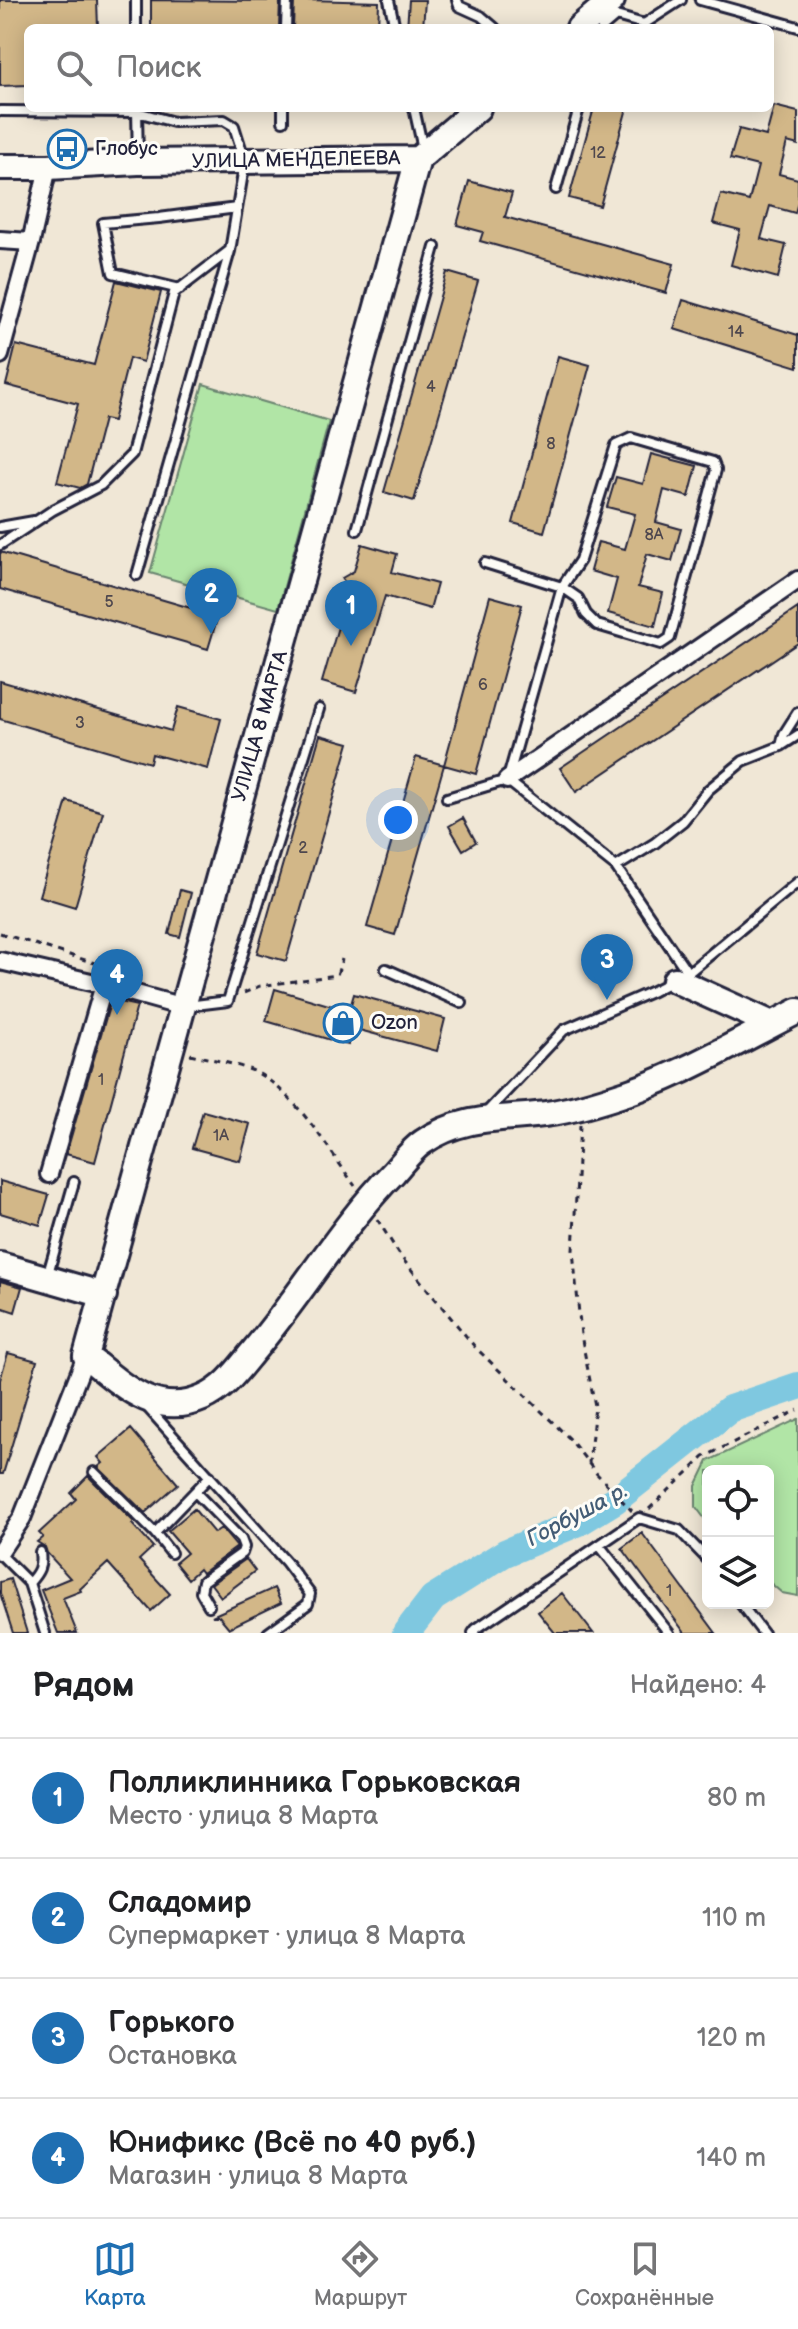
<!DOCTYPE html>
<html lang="ru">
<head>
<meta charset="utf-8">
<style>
  :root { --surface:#fff; --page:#f6f6f6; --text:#202124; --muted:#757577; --line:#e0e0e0; --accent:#1f6fb2 }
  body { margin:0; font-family:"Balsamiq Sans",sans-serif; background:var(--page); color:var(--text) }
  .controls { position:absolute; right:24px; bottom:24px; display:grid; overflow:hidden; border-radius:12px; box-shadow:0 4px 20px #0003 }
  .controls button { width:72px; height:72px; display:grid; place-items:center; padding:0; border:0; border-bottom:2px solid var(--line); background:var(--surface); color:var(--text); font:40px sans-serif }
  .you { position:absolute; left:398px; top:820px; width:28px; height:28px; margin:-20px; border:6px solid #fff; border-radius:50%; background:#1a73e8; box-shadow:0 0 0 12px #1a73e833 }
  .badge { display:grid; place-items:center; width:52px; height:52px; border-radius:50%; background:var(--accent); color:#fff; font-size:26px; font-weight:700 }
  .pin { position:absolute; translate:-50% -66px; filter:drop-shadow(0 2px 4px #0008) }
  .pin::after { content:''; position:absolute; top:42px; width:28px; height:24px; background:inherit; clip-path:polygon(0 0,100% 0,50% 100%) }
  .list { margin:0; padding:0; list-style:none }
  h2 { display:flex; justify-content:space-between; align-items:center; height:104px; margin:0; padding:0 32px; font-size:34px }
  h2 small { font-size:26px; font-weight:400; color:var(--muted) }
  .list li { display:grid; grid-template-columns:52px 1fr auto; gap:24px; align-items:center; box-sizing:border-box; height:120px; padding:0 32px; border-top:2px solid var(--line) }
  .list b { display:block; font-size:30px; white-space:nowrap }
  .list p { margin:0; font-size:26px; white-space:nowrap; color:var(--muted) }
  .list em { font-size:26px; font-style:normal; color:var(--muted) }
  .icon { flex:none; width:44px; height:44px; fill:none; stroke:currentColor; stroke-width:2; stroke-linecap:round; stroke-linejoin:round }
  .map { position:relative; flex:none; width:798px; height:1633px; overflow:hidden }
  .search { position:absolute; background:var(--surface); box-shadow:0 4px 20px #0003; left:24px; right:24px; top:24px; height:88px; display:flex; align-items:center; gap:20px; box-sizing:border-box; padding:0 28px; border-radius:12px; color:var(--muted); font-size:30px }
  .sheet { height:584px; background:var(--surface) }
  nav { display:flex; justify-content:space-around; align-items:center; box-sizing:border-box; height:112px; border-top:2px solid var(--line); background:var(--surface); font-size:22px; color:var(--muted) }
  nav a { display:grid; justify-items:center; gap:4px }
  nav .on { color:var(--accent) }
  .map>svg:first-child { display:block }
  .green { fill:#b1e5a6; stroke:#6a8470; stroke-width:2 }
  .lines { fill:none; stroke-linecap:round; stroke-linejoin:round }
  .river { stroke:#7fc8e0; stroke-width:28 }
  .building { fill:#d2b788; stroke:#22223b; stroke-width:2 }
  .lane-casing { stroke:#22223b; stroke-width:14 }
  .street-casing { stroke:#22223b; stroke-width:22 }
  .secondary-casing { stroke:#22223b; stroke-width:30 }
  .path { stroke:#22223b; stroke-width:3; stroke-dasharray:6 6; stroke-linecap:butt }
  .lane { stroke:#fdfcf7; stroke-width:8 }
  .street { stroke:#fdfcf7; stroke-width:16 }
  .secondary { stroke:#fdfcf7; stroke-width:24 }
  .labels { text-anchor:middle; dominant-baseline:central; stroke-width:6; stroke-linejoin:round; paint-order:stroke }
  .number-label { font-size:16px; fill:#4e474e }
  .poi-label { font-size:20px; fill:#22223b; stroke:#fdfcf7; text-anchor:start }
  .street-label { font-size:20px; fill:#22223b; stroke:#fdfcf7 }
  .water-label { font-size:22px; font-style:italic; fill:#435c75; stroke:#fdfcf7 }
</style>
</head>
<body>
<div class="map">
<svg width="798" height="1633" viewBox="0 0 798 1633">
  <rect width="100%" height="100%" fill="#f0e7d6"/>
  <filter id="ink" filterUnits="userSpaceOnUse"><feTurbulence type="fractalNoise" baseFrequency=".0125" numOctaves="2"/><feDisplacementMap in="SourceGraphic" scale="16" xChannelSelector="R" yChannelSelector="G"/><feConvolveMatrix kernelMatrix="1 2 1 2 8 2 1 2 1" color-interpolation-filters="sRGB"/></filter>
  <g filter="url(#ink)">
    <path class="green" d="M203 384 329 421 278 609 150 573Z
      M798 1419V1596L782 1593 768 1581V1471H708V1523L696 1507V1486L708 1461Z"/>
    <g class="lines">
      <path class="river" d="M406 1633 433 1598 505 1553 579 1522 615 1500 730 1409 798 1386"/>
    </g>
    <path class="building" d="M0 0H97L98 28H28V85L0 86Z
      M151 0 280 1 279 28H151Z
      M308 0 379 2 378 28H293L294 1Z
      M409 0H425L423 28H407Z
      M774 106 798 112V145L787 142 779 174 798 179V202L795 213 770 206 761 239 786 245 778 278 731 265 740 230 713 223 721 194 749 201 758 166 730 159 739 129 766 136Z
      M594 108H627L600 206 569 198Z
      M469 181 512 193 505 217 674 264 666 293 480 241 483 232 457 225Z
      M447 272 478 281 414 501 384 492Z
      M116 281 161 292 143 362 129 358 113 421 104 419 87 484 80 488 57 482 78 404 6 385 16 345 94 365Z
      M683 300 798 335V367L674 329Z
      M558 356 590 365 544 532 513 523Z
      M651 454 697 466 689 497 664 490 656 522 681 529 672 561 647 554 638 587 663 593 655 626 608 613 617 579 590 571 598 542 625 549 635 514 607 507 616 477 643 484Z
      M362 544 397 554 392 572 437 584 430 609 385 596 356 692 322 682 349 589 342 578 354 571Z
      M0 552 218 616 208 649 0 589Z
      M490 596 522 605 476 774 444 765Z
      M798 608V643L576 792 560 768Z
      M0 681 171 731 178 707 221 719 208 769 152 754 150 763 0 719Z
      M320 735 349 743 286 961 257 953Z
      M416 757 444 765 395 935 367 927Z
      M67 801 103 812 75 907 39 896Z
      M463 818 476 842 463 850 449 826Z
      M180 890 191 893 180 937 169 934Z
      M275 989 349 1011 354 994 445 1019 437 1051 352 1028 348 1045 266 1021Z
      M111 1000 137 1006 95 1162 66 1154Z
      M203 1111 250 1124 240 1161 192 1148Z
      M0 1181 49 1195 40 1225 0 1213Z
      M0 1281 22 1287 15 1312 0 1307Z
      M8 1353 37 1361 3 1474H0V1380Z
      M131 1429 178 1484 145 1513 98 1467 103 1463 98 1457Z
      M88 1476 134 1522 132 1524 153 1547 139 1560 170 1594 151 1611 108 1563 80 1589 81 1591 63 1598 77 1633H58L41 1590 70 1578 47 1553 45 1547 37 1542 43 1537 39 1533 76 1499 71 1493Z
      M194 1509 214 1533 221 1528 237 1547 202 1573 199 1569 188 1579 175 1563 187 1553 168 1531Z
      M642 1533 716 1633H685L622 1548Z
      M246 1559 255 1571 221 1597 211 1584Z
      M10 1579 27 1633H13L0 1593V1582Z
      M274 1588 281 1603 229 1628 219 1616H212Z
      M562 1593 593 1633H555L538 1612Z"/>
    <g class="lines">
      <defs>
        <path id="lane" d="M136 0V28
          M389 0 395 28
          M457 0 459 6 481 16 495 28
          M700 0 798 27
          M286 28 287 0
          M602 28 616 16 644 24 681 0
          M414 108 423 149
          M137 110 138 161
          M0 111 137 112 174 122 224 120 234 126 245 161 230 251 137 575
          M283 121V108
          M556 189 579 108
          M180 289 113 273 103 223 159 218 237 208
          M0 527 34 521
          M357 530 435 247
          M0 545 53 510 101 485 132 454 174 293 229 251
          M485 563 562 587 578 598 586 614 597 625 661 644 670 638 716 470 713 462 631 438 616 445 580 560 562 587 508 778
          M781 746 784 734 798 712
          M447 798 507 780 616 867 688 973
          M616 867 655 843 683 821 708 790 743 761 781 746 798 735
          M386 969 462 1003
          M187 1006 228 1001 319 709
          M485 1114 564 1030 653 991 688 973 798 882
          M47 1277 74 1182
          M148 1408 286 1562 310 1594 308 1604 268 1633
          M94 1472 155 1533 171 1553
          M196 1493 241 1539 244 1547 242 1553 203 1581 201 1592 209 1606
          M155 1533 210 1476
          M599 1545 669 1633
          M0 1554 29 1583 45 1633
          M29 1583C39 1572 42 1566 40 1552
          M740 1603 763 1633
          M473 1633 476 1629 639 1518 679 1530 708 1560"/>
        <path id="street" d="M0 240 31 242
          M0 355 31 242 48 167
          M507 780 798 580
          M0 961 104 985 183 1007
          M49 1174 104 985
          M0 1551 22 1518 86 1356"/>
        <path id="secondary" d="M579 28 612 0
          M418 159 86 1356C121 1384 155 1419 203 1398 226 1388 239 1368 255 1349 304 1291 341 1226 394 1172 403 1162 412 1149 423 1142 463 1114 507 1120 552 1113 571 1110 592 1104 611 1098 676 1079 737 1042 798 1011
          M0 167H48L138 162 418 159 478 108
          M675 980 772 1024
          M0 1265 104 1295"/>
      </defs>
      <use href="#lane" class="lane-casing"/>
      <use href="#street" class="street-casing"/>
      <use href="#secondary" class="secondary-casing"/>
      <path class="path" d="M0 933 126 973
        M244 993 260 986 337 975 342 959
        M190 1054C210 1059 232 1063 251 1070 292 1087 329 1150 355 1186
        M580 1125 573 1250 581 1335 595 1406 589 1463
        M377 1219 401 1257 475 1347 569 1438 597 1474 632 1511
        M649 1509 704 1457 798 1410"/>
      <use href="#lane" class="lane"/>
      <use href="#street" class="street"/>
      <use href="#secondary" class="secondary"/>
    </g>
  </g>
  <defs>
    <symbol id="bus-ring" viewBox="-11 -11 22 22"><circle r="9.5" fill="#fdfcf7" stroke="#1f6fb2" stroke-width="1.5"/><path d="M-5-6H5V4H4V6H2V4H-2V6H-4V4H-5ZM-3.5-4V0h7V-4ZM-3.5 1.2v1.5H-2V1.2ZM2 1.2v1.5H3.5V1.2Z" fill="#1f6fb2"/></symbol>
    <symbol id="shop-ring" viewBox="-11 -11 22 22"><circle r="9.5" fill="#fdfcf7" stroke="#1f6fb2" stroke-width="1.5"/><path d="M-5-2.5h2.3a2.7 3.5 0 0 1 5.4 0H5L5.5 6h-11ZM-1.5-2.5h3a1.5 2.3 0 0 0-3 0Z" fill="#1f6fb2"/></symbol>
  </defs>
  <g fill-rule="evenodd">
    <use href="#bus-ring" x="45" y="127" width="44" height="44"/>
    <use href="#shop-ring" x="321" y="1001" width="44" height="44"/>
  </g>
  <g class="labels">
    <g class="number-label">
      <text x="598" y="153">12</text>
      <text x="736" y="332">14</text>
      <text x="431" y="387">4</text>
      <text x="551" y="444">8</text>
      <text x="654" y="535">8А</text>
      <text x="109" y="602">5</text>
      <text x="483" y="685">6</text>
      <text x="80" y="723">3</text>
      <text x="303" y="848">2</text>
      <text x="101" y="1080">1</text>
      <text x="221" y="1136">1А</text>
      <text x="669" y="1591">1</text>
    </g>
    <g class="poi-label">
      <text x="95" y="149">Глобус</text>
      <text x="371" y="1023">Ozon</text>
    </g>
    <g class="street-label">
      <text transform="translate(296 160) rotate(-1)">УЛИЦА МЕНДЕЛЕЕВА</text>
      <text transform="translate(260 726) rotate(-74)">УЛИЦА 8 МАРТА</text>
    </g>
    <g class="water-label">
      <text transform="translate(577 1515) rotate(-28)">Горбуша р.</text>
    </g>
  </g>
</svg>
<div class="controls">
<button><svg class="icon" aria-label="locate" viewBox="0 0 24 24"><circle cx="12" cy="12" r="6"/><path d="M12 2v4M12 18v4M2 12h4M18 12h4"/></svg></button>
<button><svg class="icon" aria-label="layers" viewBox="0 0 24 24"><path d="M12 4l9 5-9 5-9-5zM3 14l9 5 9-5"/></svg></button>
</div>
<div class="you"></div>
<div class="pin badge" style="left:351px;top:646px">1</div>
<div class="pin badge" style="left:211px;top:634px">2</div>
<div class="pin badge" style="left:607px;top:1000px">3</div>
<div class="pin badge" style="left:117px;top:1015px">4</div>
<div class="search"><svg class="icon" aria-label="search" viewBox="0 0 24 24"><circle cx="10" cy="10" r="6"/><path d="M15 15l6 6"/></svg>Поиск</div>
</div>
<section class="sheet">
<h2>Рядом<small>Найдено: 4</small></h2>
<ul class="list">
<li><span class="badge">1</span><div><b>Полликлинника Горьковская</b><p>Место · улица 8 Марта</p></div><em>80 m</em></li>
<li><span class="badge">2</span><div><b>Сладомир</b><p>Супермаркет · улица 8 Марта</p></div><em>110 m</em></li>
<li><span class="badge">3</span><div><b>Горького</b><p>Остановка</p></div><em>120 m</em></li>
<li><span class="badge">4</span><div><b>Юнификс (Всё по 40 руб.)</b><p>Магазин · улица 8 Марта</p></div><em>140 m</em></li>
</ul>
</section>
<nav>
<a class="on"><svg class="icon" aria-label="map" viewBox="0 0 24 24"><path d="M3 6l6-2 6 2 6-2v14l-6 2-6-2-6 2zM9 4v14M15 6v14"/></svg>Карта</a>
<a><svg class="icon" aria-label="directions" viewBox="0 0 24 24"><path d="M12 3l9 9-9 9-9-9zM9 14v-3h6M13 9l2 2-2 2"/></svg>Маршрут</a>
<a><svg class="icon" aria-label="saved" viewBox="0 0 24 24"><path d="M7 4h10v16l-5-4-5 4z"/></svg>Сохранённые</a>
</nav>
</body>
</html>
